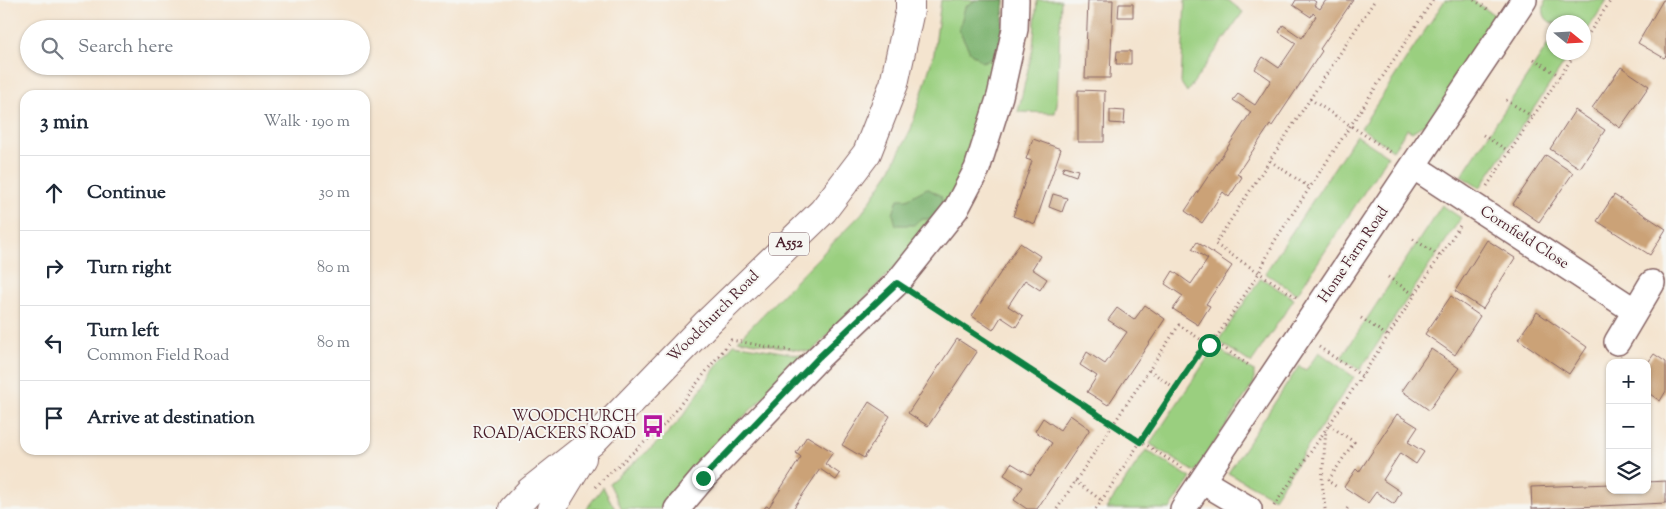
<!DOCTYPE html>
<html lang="en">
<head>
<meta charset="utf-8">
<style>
  :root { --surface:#fff; --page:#f2f2f3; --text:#1f2937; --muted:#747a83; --line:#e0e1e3 }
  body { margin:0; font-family:"Sorts Mill Goudy",serif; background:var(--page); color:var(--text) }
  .controls { position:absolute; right:15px; bottom:15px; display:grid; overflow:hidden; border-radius:10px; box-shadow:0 1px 4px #0004 }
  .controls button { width:45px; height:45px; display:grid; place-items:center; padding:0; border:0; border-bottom:1px solid var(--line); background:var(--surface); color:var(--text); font:25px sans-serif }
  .compass { position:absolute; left:1546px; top:15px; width:45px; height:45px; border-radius:50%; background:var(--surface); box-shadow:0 1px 4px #0004; rotate:108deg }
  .stop { position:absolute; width:15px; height:15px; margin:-11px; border:4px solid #0b8043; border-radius:50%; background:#fff }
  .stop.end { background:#0b8043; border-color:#fff; box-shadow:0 1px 5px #0008 }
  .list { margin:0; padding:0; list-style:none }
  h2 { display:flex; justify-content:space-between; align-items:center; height:65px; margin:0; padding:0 20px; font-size:21px }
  h2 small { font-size:16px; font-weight:400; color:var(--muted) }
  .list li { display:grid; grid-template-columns:32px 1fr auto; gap:15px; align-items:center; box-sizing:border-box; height:75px; padding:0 20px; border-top:1px solid var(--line) }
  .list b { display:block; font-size:19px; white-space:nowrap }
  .list p { margin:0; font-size:16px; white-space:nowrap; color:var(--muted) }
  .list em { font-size:16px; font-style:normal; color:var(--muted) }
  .icon { flex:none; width:28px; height:28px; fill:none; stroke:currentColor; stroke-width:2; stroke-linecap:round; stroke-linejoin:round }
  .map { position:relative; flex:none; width:1666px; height:509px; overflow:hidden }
  .search { position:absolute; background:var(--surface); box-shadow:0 1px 4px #0004; left:20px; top:20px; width:350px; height:55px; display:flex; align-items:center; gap:12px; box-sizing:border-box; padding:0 18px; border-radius:28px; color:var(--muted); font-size:19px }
  .panel { position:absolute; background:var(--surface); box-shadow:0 1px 4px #0004; left:20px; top:90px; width:350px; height:365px; border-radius:15px }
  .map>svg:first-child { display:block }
  .green { fill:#9acf7f; stroke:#727755 }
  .forest { fill:#7bb26e; stroke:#62684c }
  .building { fill:#cba277 }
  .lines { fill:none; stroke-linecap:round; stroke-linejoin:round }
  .minor-casing { stroke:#866464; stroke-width:28 }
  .major-casing { stroke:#866464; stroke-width:30 }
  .path { stroke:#866464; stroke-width:3; stroke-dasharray:1 4; stroke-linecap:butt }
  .minor { stroke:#fff; stroke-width:25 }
  .major { stroke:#fff; stroke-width:28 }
  .route { stroke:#0b8043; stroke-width:6 }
  .labels { text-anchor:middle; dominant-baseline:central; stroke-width:4; stroke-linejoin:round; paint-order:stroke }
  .shield { fill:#f6f6f2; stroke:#7e6067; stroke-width:1 }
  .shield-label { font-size:14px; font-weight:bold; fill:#4a1f2b }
  .street-label { font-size:15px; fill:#4a1f2b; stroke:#f6f6f2 }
  .poi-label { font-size:15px; fill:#4a1f2b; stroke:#f6f6f2; text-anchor:end }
</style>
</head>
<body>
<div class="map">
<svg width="1666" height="509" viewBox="0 0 1666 509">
  <rect width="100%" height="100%" fill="#f6f6f2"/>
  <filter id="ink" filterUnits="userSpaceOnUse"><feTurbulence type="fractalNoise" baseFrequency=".02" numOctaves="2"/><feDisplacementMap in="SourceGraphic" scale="10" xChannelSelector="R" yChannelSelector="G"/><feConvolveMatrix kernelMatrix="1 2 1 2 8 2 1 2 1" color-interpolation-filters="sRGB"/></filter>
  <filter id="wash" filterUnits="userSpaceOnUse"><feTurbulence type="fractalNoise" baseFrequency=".0096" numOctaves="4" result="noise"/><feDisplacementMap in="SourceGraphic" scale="20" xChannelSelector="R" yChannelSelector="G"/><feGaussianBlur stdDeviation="1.12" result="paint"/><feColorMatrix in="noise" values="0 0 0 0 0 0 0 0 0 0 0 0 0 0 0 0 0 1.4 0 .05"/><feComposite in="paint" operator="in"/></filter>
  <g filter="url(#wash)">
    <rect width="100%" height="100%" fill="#f4e4cf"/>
    <path class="green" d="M941 0H1005L1000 56 963 175 925 237 811 352 738 340 862 213 888 174 911 129 934 53Z
      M1037 0H1061L1057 104 1055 113 1018 112 1033 48Z
      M1185 0H1228L1243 12 1187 92 1181 83Z
      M1445 0H1472L1499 18 1429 121 1412 132 1407 129 1393 150 1361 128Z
      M1546 0H1607L1584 35V22C1576 22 1557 24 1553 23 1542 20 1542 7 1546 0Z
      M1553 37 1554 52 1571 53 1480 188 1461 176Z
      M1356 135 1388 156 1297 294 1265 273Z
      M1442 205 1461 218 1360 370 1341 358Z
      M1261 278 1294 299 1251 363 1218 341Z
      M734 344 806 356 690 469 660 509H622L609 483C635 461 665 440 685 413 702 390 715 365 734 344Z
      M1215 347 1254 371V383L1195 472 1150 444Z
      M1319 352 1354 377 1274 498 1228 473 1299 366 1306 370Z
      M1146 450 1191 478 1170 509H1106Z
      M603 487 615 509H586Z"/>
    <path class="forest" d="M975 0H1005L1000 56 982 62 970 52 959 30 965 7Z
      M927 188 941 196 943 206 933 219H920L914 225H896L893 214 898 199H907Z"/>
    <g id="blocks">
      <path class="building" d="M1088 0H1113L1110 78H1085Z
        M1296 0H1313L1316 2 1314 5 1320 9 1326 0H1353L1320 49 1322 51 1272 126 1270 125 1237 174 1242 177 1229 197 1223 192 1202 223 1185 211 1251 112 1233 100 1238 94 1255 105 1271 80 1255 69 1263 57 1279 68 1296 43 1279 32 1283 25 1302 38 1316 16 1313 13 1311 17 1293 5Z
        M1663 0H1666V56L1664 58 1638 43Z
        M1119 4H1133V17H1118Z
        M1117 51H1131V64H1116Z
        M1621 67 1649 86 1620 128 1592 108Z
        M1078 90 1105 91 1104 142H1078Z
        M1110 110 1125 111 1124 124 1110 123Z
        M1575 110 1605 130 1580 168 1550 149Z
        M1033 139 1061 149 1035 224 1013 216 1032 161 1026 159Z
        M1546 155 1573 173 1539 222 1513 204Z
        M1064 166 1078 170 1076 176 1062 171Z
        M1053 194 1067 198 1062 212 1049 207Z
        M1614 195 1666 229 1650 255 1597 221Z
        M1487 240 1515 258 1483 309 1455 291Z
        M1197 242 1232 266 1206 304 1210 306 1198 325 1173 309 1183 296 1165 284 1173 271 1191 284 1208 259 1192 249Z
        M1020 243 1040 256 1032 269 1047 279 1040 290 1025 280 1008 306 1023 316 1016 327 1001 317 993 330 972 316Z
        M1451 296 1480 316 1455 355 1425 334Z
        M1145 305 1165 319 1108 405 1087 392 1097 376 1080 365 1087 352 1105 364 1127 332 1108 320 1117 308 1134 320Z
        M1537 312 1587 347 1569 374 1518 339Z
        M957 339 977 352 928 426 908 413Z
        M1431 349 1459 368 1429 410 1402 391Z
        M1654 354 1666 362V391L1660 401 1647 392V364Z
        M869 402 890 416 864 458 842 445Z
        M1397 414 1418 427 1408 442 1424 452 1416 464 1400 453 1383 480 1401 492 1394 504 1376 492 1368 503 1344 487 1356 469 1359 472Z
        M1070 415 1090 429 1037 509H1027L1014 500 1023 487 1004 475 1011 463 1031 475 1052 443 1035 431 1043 418 1060 430Z
        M807 436 833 452 825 464 840 474 836 480 820 469 793 509H764L766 506 769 507 801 457 796 453Z
        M1666 481V503L1532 509 1531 487 1610 484V490H1647V482Z"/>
    </g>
  </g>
  <g filter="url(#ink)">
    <use href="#blocks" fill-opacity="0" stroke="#866464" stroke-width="1"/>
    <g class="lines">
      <defs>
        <path id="minor" d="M1413 166 1635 311
          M1617 342 1652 283
          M1202 481 1249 509
          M677 509 703 478 819 357 897 283 956 209 977 169 1000 96 1015 29 1016 0
          M1183 509 1524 0"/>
        <path id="major" d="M513 509 530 491 592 442 707 323 823 211 867 153 894 84 910 10V0
          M551 509 582 458"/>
      </defs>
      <use href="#minor" class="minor-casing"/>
      <use href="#major" class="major-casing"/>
      <path class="path" d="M1474 0 1489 10
        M1584 41 1611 0
        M1534 59 1560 76
        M1310 99 1392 153
        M1506 100 1533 117
        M1483 135 1510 152
        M1270 161 1309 187
        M1487 186 1576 52
        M1413 239 1440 256
        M1388 277 1415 295
        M917 296 1182 468
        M1296 297 1215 244 1375 0
        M1361 318 1388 336
        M1214 341 1250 366
        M1319 347 1362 376
        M1149 370 1175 388
        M1329 425 1354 442 1328 481 1337 487
        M1075 481 1101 500
        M596 487 603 479 664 425 731 340 791 351
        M1274 506 1362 376 1461 224
        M1057 509 1179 325 1209 345
        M1096 509 1199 353 1214 341 1259 273 1274 242 1433 0
        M1325 509 1322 482 1326 429
        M1347 509 1349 506"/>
      <use href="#minor" class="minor"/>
      <use href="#major" class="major"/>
    </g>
  </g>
  <g class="lines" filter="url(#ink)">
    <path class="route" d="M703 478 819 357 897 283 1140 442 1199 353 1209 345"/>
  </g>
  <defs>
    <symbol id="bus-bare" viewBox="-9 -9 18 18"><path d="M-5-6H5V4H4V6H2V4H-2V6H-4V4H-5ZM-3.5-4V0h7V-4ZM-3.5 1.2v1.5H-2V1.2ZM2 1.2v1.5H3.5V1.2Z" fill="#b5179e" stroke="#f6f6f2" stroke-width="2.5" paint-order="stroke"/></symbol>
  </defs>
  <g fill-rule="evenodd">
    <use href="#bus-bare" x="637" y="410" width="32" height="32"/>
  </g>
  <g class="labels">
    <rect class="shield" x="769" y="232.5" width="40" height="23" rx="4"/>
    <g class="shield-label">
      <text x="789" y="244">A552</text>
    </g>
    <g class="street-label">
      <text transform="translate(1524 238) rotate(33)">Cornfield Close</text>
      <text transform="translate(1354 255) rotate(-56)">Home Farm Road</text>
      <text transform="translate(714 317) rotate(-45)">Woodchurch Road</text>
    </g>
    <g class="poi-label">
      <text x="636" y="417">WOODCHURCH<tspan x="636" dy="17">ROAD/ACKERS ROAD</tspan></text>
    </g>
  </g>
</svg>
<div class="controls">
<button>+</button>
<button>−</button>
<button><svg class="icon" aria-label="layers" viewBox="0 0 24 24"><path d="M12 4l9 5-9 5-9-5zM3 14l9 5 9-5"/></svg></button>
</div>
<svg class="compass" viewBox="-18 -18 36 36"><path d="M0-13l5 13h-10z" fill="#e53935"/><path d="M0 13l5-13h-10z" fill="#747a83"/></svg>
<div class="stop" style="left:1209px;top:345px"></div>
<div class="stop end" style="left:703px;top:478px"></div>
<div class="search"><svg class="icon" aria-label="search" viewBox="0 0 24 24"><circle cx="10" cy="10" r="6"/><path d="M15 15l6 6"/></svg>Search here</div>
<section class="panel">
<h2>3 min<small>Walk · 190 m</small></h2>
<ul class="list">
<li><svg class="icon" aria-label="ahead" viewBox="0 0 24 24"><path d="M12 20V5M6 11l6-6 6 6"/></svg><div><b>Continue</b></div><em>30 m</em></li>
<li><svg class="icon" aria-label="right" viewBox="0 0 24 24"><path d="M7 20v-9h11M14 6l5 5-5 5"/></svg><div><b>Turn right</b></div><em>80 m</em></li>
<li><svg class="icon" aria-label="left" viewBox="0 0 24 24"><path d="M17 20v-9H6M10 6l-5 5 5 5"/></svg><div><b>Turn left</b><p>Common Field Road</p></div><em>80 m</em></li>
<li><svg class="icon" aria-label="arrive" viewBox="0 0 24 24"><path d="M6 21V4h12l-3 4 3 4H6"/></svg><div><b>Arrive at destination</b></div></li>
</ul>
</section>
</div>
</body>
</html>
